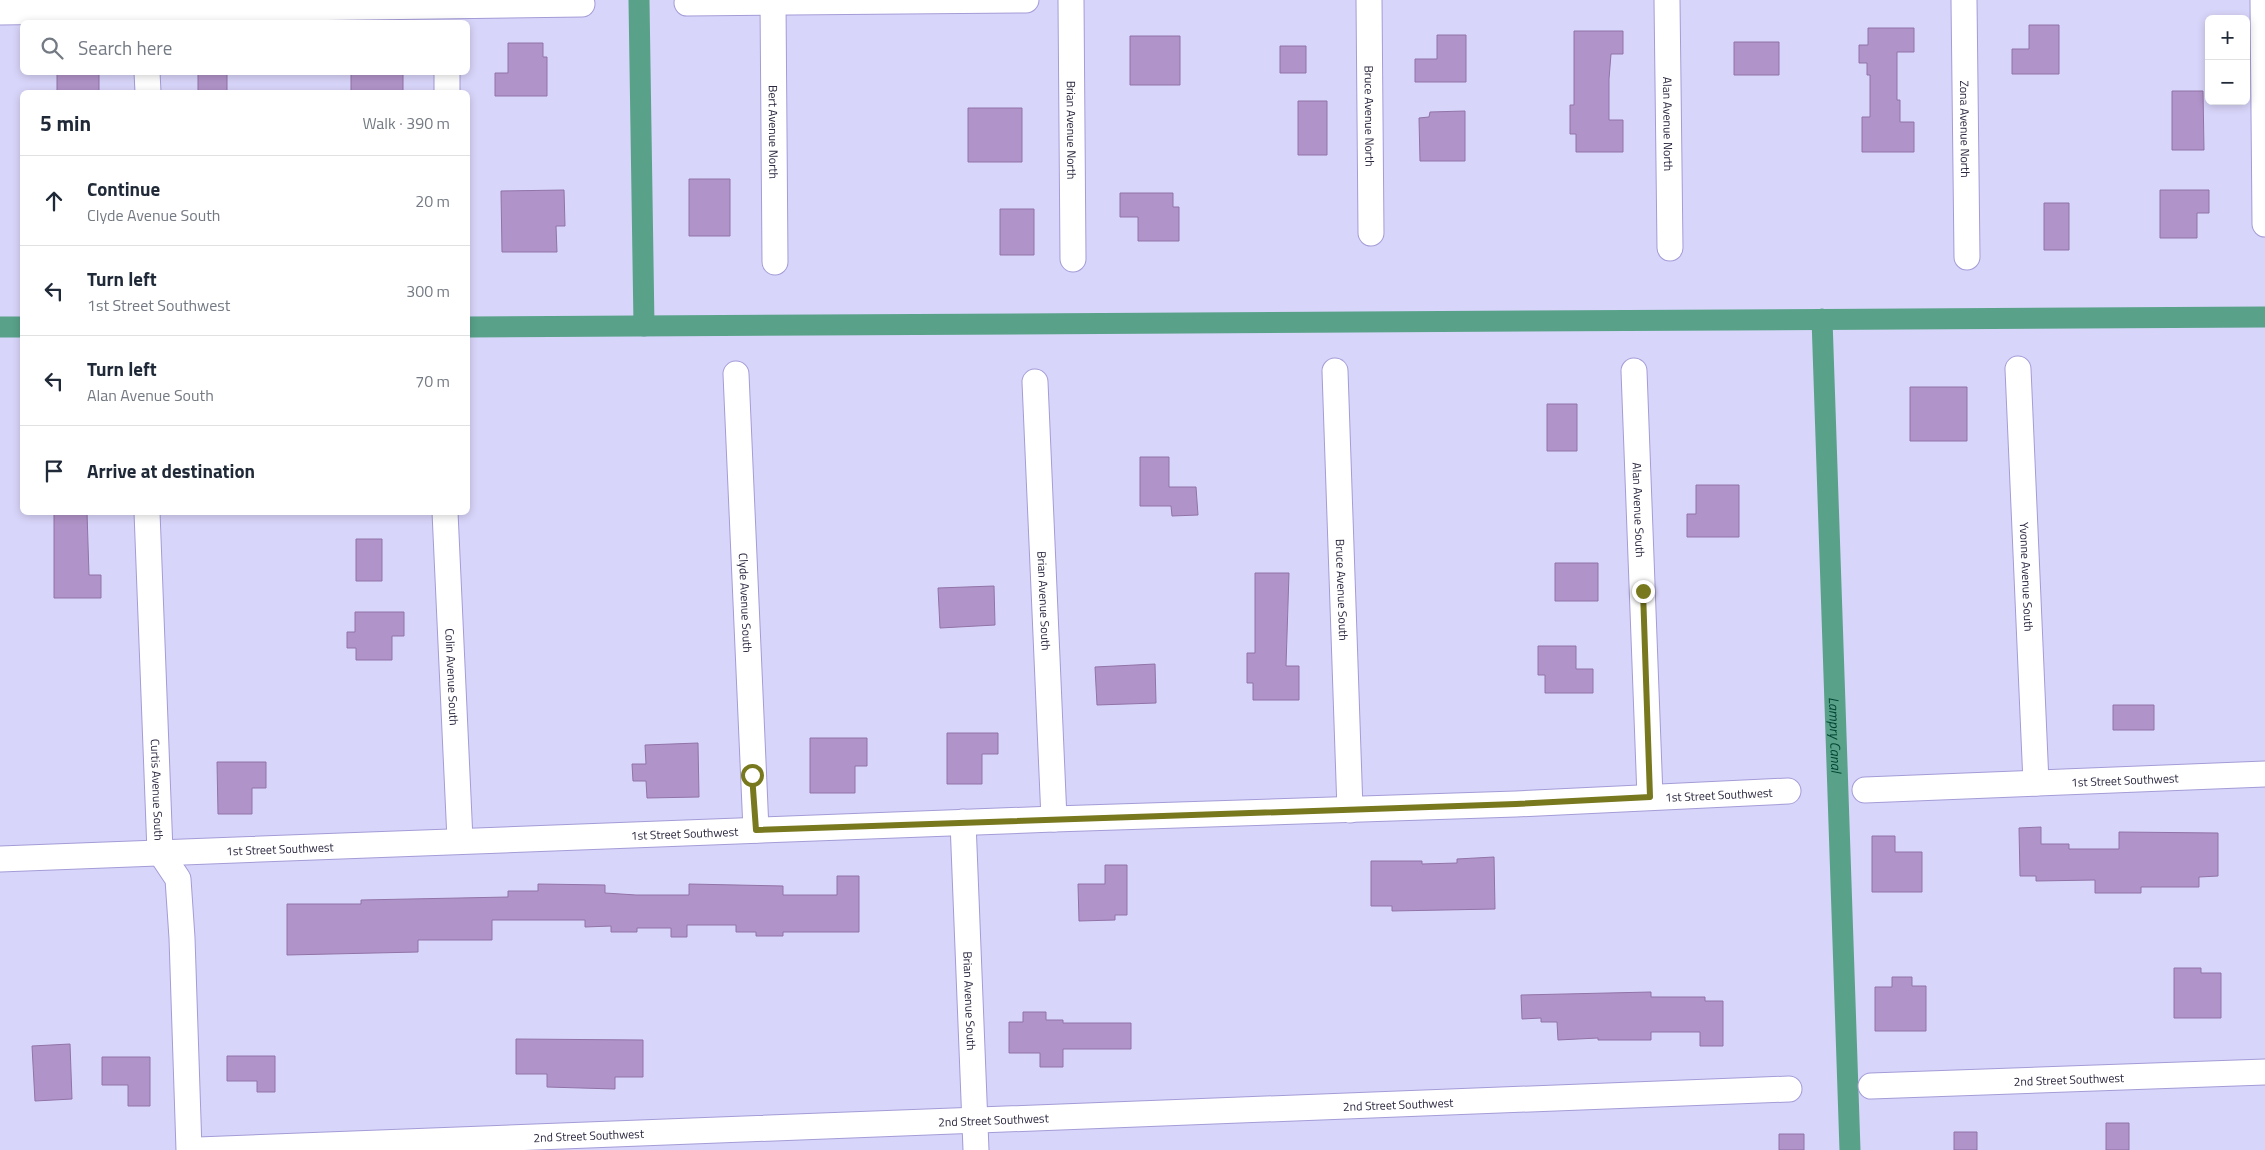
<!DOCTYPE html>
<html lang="en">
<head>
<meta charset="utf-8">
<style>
  :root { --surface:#fff; --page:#f2f2f3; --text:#1f2937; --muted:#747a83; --line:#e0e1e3 }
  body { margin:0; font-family:"Titillium Web",sans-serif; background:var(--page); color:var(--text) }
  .controls { position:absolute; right:15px; top:15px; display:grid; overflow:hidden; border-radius:8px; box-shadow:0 2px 8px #0003 }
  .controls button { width:45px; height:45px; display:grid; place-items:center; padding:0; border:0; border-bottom:1px solid var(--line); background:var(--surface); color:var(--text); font:25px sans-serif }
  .stop { position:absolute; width:15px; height:15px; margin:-11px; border:4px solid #78781e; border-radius:50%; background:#fff }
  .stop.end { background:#78781e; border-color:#fff; box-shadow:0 1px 5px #0008 }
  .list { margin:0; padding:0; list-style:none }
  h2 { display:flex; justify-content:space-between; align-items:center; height:65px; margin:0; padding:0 20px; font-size:21px }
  h2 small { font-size:16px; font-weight:400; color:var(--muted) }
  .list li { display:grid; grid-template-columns:32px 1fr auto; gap:15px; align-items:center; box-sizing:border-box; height:90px; padding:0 20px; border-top:1px solid var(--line) }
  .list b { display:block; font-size:19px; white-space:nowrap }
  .list p { margin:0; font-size:16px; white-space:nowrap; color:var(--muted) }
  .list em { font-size:16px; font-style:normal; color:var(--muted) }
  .icon { flex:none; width:28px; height:28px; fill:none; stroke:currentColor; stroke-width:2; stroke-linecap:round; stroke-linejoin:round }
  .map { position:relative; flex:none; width:2265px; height:1150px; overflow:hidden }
  .search { position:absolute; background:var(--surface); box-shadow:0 2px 8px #0003; left:20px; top:20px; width:450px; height:55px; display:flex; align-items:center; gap:12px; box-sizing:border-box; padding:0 18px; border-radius:8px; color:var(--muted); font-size:19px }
  .panel { position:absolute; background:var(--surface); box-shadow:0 2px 8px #0003; left:20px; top:90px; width:450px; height:425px; border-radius:8px }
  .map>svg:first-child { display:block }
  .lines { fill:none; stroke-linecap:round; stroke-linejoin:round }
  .canal { stroke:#59a289; stroke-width:21 }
  .building { fill:#b093c8; stroke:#9173a8 }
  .minor-casing { stroke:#a39cd7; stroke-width:27 }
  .minor { stroke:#fff; stroke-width:25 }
  .route { stroke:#78781e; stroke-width:6 }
  .labels { text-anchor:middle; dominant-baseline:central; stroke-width:4; stroke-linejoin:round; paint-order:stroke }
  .street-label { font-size:12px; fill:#2a273e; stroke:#e5e3fd }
  .water-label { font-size:14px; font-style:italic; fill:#024433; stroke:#e5e3fd }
</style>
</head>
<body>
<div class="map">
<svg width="2265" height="1150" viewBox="0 0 2265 1150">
  <rect width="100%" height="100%" fill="#d8d5fa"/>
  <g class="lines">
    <g class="canal">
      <path d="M639 0 644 326"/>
      <path id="s1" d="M1822 319 1850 1150"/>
      <path d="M0 327H22"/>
      <path d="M468 327 2265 317"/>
    </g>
  </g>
  <path class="building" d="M2029 25H2059V74H2012V49H2029Z
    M1868 28H1914V52H1897V100H1900V122H1914V152H1862V117H1870V75H1867V63H1859V45H1868Z
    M1574 31H1623V54H1611L1609 79V120H1623V152H1576V134H1570V105H1574Z
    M1437 35H1466V82H1415V59H1437Z
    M1130 36H1180V85H1130Z
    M1734 42H1779V75H1734Z
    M508 43H543V57H547V96H495V73H508Z
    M1280 46H1306V73H1280Z
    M57 72H99V92H57Z
    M198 72H227V92H198Z
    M351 72H403V92H351Z
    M2172 91H2203L2204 150H2172Z
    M1298 101H1327V155H1298Z
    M968 108H1022V162H968Z
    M1465 111V161H1420L1419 118 1429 117 1430 112Z
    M689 179H730V236H689Z
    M564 190 565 226H556L557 252H502L501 191Z
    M2160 190H2209V213H2197V238H2160Z
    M1120 193H1173V207H1179V241H1138V217H1120Z
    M2044 203H2069V250H2044Z
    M1000 209H1034V255H1000Z
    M1910 387H1967V441H1910Z
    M1547 404H1577V451H1547Z
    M1140 457H1169V487H1196L1198 515 1172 516 1171 506H1140Z
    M1696 485H1739V537H1687V514H1696Z
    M54 512H87L89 575H101V598H54Z
    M356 539H382V581H356Z
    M1555 563H1598V601H1555Z
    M1255 573H1289L1286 666H1299V700H1253V683H1247V653H1255Z
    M994 586 995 625 940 628 938 588Z
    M355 612H404V636H392V660H356V648H347V632H355Z
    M1538 646H1576V669H1593V693H1545V675H1538Z
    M1155 664 1156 703 1097 705 1095 667Z
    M2113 705H2154V730H2113Z
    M947 733H998V754H982V784H947Z
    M810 738H867V766H855V793H810Z
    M698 743 699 797 647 798 646 781H633L632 764H646L645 745Z
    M217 762H266V788H252V814H218Z
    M2041 827V844H2069V849H2119V832L2218 833V876L2199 877V887H2141V893H2095V880L2036 881V876H2020L2019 828Z
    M1872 836H1895V852H1922V892H1872Z
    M1494 857 1495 909 1392 911V906H1371V861H1422V864L1457 863V859Z
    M1105 865H1127V915H1115V920L1079 921 1078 884H1105Z
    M837 876H859V932H783V936H756V932H736V925H687V937H671V928H637V932H611V926L585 927V920H492V940H418V952L287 955V904H361V900L508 897V891H538V884L605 885V893L636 895H689V884L783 886V895H837Z
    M2174 968H2201V973H2221V1018H2174Z
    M1892 977H1912V986H1926V1031H1875V987H1892Z
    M1651 992V997H1705V1001H1723V1046H1700V1032H1651V1040H1598V1038L1558 1040 1557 1022H1541V1018L1522 1019 1521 995Z
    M1023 1012H1046V1020H1063V1023H1131V1049H1063V1067H1040V1053H1009V1022H1023Z
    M516 1039 643 1040V1077H615V1089L547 1087V1074H516Z
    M70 1044 72 1099 35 1101 32 1046Z
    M227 1056H275V1092H257V1081H227Z
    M102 1057H150V1106H128V1085H102Z
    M2106 1123H2129V1150H2106Z
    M1954 1132H1977V1150H1954Z
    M1779 1134H1804V1150H1779Z"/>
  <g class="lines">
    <defs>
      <g id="minor">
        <path id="s2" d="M1071 0 1073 259"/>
        <path id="s3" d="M1369 0 1371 233"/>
        <path id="s4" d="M1667 0 1670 248"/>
        <path id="s5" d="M1964 0 1967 257"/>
        <path d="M2263 0 2265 224"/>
        <path id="s6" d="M773 2 775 262"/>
        <path d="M687 3 1026 0"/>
        <path d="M0 12 582 4"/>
        <path d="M147 72 148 92"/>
        <path d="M447 72V92"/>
        <path id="s7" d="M2018 369 2036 783"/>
        <path id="s8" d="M1335 371 1350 810"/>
        <path id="s9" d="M1634 371 1650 797"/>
        <path id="s10" d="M736 374 756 830"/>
        <path id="s11" d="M1035 382 1054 819"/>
        <path id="s12" d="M147 512 160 852 178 879 182 938 189 1150"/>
        <path id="s13" d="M445 512 460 840"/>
        <path id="s14" d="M1865 790 2265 774"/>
        <path id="s15" d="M963 822 976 1150"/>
        <path id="s16" d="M0 859 1054 819 1516 804 1788 791"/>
        <path id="s17" d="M1871 1086 2265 1072"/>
        <path id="s18" d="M198 1150 1789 1089"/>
      </g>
    </defs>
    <use href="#minor" class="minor-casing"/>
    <use href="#minor" class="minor"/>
  </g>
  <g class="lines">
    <path class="route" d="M752 775 756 830 1516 804 1650 797 1643 591"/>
  </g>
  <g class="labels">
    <g class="street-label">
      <text stroke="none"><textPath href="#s3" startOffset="116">Bruce Avenue North</textPath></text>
      <text stroke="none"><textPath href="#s4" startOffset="124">Alan Avenue North</textPath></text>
      <text stroke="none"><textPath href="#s5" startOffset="129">Zona Avenue North</textPath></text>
      <text stroke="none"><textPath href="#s2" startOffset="130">Brian Avenue North</textPath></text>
      <text stroke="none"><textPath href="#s6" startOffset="130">Bert Avenue North</textPath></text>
      <text stroke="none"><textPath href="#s9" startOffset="139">Alan Avenue South</textPath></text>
      <text stroke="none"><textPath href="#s7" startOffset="208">Yvonne Avenue South</textPath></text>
      <text stroke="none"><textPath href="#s8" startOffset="219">Bruce Avenue South</textPath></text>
      <text stroke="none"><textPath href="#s11" startOffset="219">Brian Avenue South</textPath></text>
      <text stroke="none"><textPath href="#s10" startOffset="229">Clyde Avenue South</textPath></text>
      <text stroke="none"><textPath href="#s13" startOffset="165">Colin Avenue South</textPath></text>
      <text stroke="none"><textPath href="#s14" startOffset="260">1st Street Southwest</textPath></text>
      <text stroke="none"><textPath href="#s12" startOffset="278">Curtis Avenue South</textPath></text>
      <text stroke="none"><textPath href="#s16" startOffset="1720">1st Street Southwest</textPath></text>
      <text stroke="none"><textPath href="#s16" startOffset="685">1st Street Southwest</textPath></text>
      <text stroke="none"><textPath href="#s16" startOffset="280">1st Street Southwest</textPath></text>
      <text stroke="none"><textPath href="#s15" startOffset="179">Brian Avenue South</textPath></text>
      <text stroke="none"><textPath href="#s17" startOffset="198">2nd Street Southwest</textPath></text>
      <text stroke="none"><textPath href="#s18" startOffset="1201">2nd Street Southwest</textPath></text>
      <text stroke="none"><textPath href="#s18" startOffset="796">2nd Street Southwest</textPath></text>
      <text stroke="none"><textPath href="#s18" startOffset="391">2nd Street Southwest</textPath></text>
    </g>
    <g class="water-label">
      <text stroke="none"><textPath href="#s1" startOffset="416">Lampry Canal</textPath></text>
    </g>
  </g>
</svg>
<div class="controls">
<button>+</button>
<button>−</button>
</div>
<div class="stop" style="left:752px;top:775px"></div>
<div class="stop end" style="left:1643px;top:591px"></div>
<div class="search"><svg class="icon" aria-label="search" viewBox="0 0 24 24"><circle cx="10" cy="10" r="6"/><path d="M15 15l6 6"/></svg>Search here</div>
<section class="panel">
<h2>5 min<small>Walk · 390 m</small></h2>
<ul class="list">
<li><svg class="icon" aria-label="ahead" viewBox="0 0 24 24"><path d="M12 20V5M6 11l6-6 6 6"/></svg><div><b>Continue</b><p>Clyde Avenue South</p></div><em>20 m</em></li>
<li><svg class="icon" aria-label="left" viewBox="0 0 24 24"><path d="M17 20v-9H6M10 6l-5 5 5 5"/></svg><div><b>Turn left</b><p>1st Street Southwest</p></div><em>300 m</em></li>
<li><svg class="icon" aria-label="left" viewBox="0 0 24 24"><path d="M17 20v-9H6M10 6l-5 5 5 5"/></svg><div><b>Turn left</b><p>Alan Avenue South</p></div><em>70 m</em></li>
<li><svg class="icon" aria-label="arrive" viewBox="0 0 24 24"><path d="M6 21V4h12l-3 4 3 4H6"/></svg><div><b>Arrive at destination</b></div></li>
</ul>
</section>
</div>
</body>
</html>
